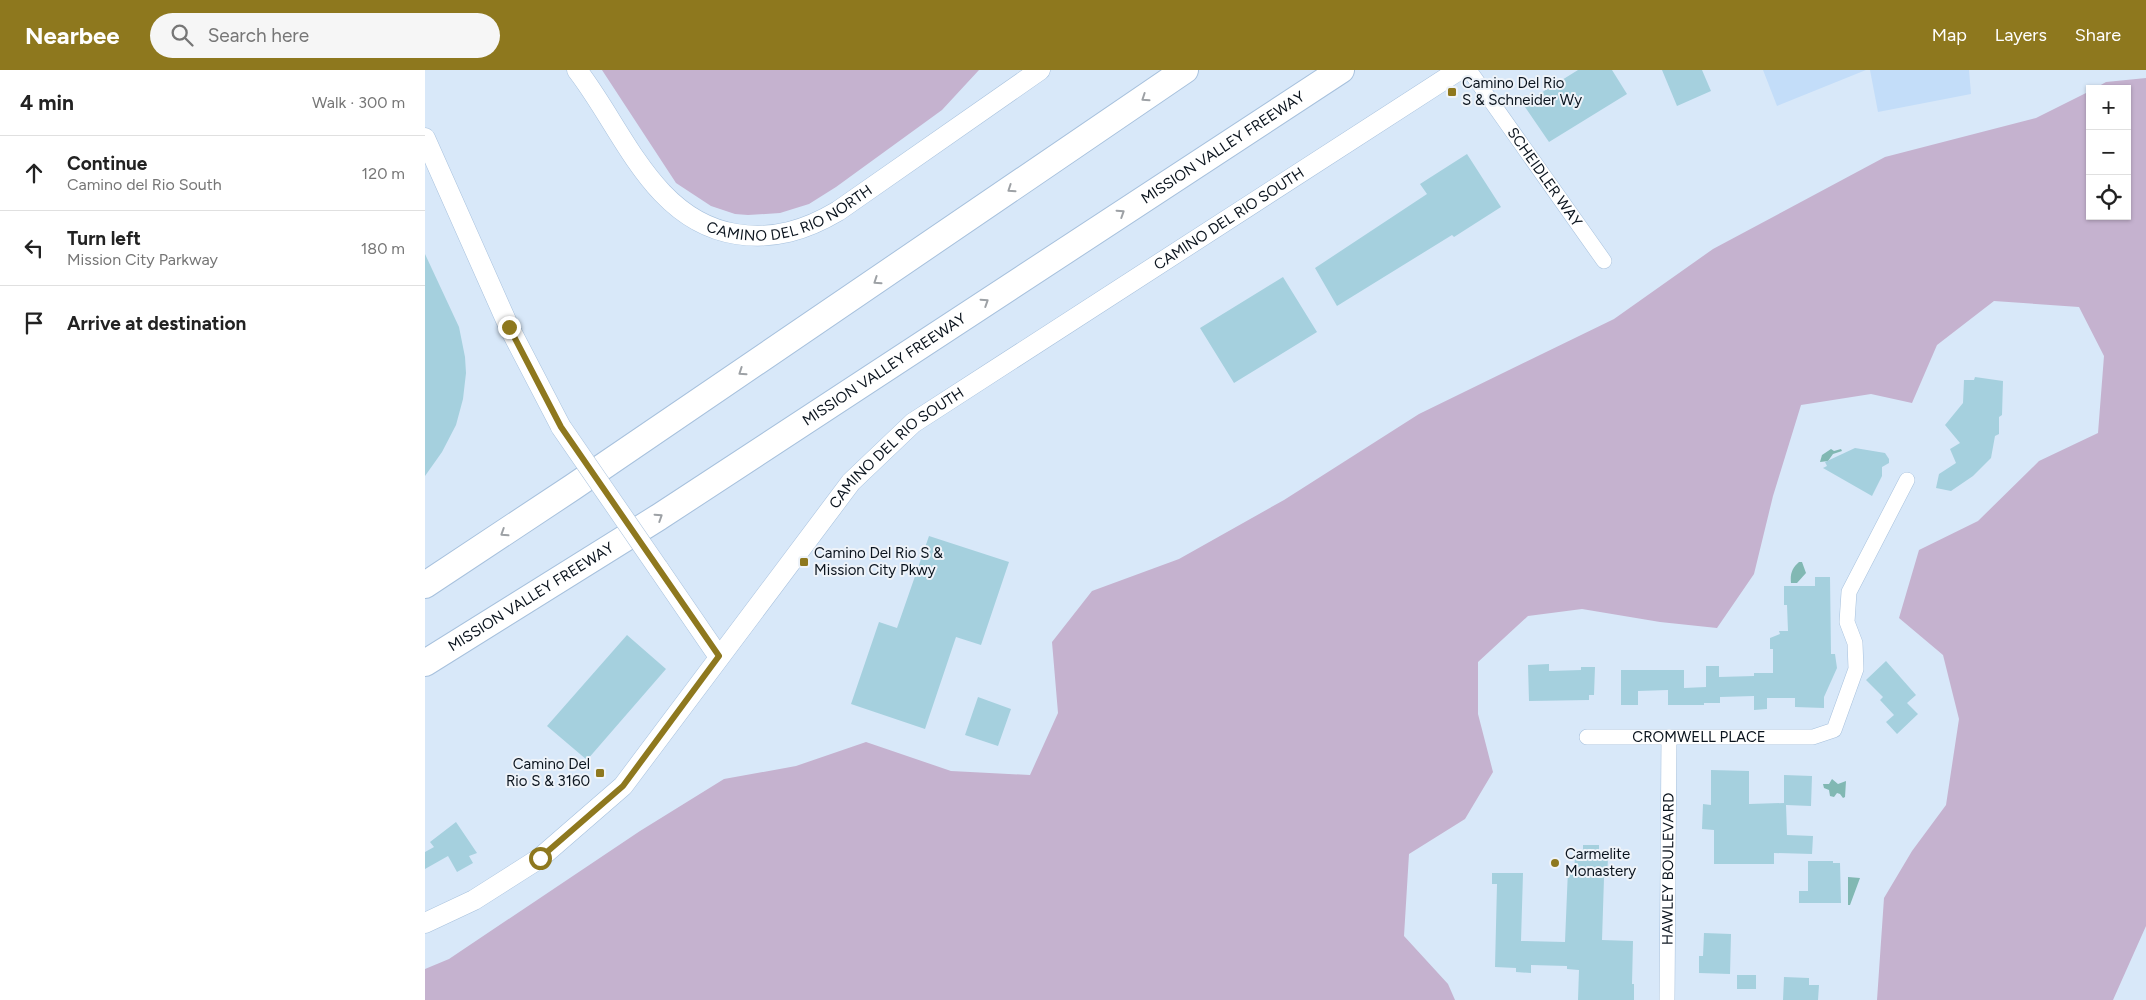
<!DOCTYPE html>
<html lang="en">
<head>
<meta charset="utf-8">
<style>
  :root { --surface:#fff; --page:#f6f6f6; --text:#222; --muted:#767676; --line:#e0e0e0; --accent:#8e781e }
  body { margin:0; font-family:Figtree,sans-serif; background:var(--page); color:var(--text) }
  .controls { position:absolute; right:15px; top:15px; display:grid; overflow:hidden; border-radius:0px; box-shadow:0 1px 4px #0004 }
  .controls button { width:45px; height:45px; display:grid; place-items:center; padding:0; border:0; border-bottom:1px solid var(--line); background:var(--surface); color:var(--text); font:25px sans-serif }
  .stop { position:absolute; width:15px; height:15px; margin:-11px; border:4px solid #8e781e; border-radius:50%; background:#fff }
  .stop.end { background:#8e781e; border-color:#fff; box-shadow:0 1px 5px #0008 }
  .list { margin:0; padding:0; list-style:none }
  h2 { display:flex; justify-content:space-between; align-items:center; height:65px; margin:0; padding:0 20px; font-size:21px }
  h2 small { font-size:16px; font-weight:400; color:var(--muted) }
  .list li { display:grid; grid-template-columns:32px 1fr auto; gap:15px; align-items:center; box-sizing:border-box; height:75px; padding:0 20px; border-top:1px solid var(--line) }
  .list b { display:block; font-size:19px; white-space:nowrap }
  .list p { margin:0; font-size:16px; white-space:nowrap; color:var(--muted) }
  .list em { font-size:16px; font-style:normal; color:var(--muted) }
  .icon { flex:none; width:28px; height:28px; fill:none; stroke:currentColor; stroke-width:2; stroke-linecap:round; stroke-linejoin:round }
  .map { position:relative; flex:none; width:1721px; height:930px; overflow:hidden }
  header { display:flex; align-items:center; gap:30px; box-sizing:border-box; height:70px; padding:0 25px; background:var(--accent); color:#fff }
  header strong { font-size:24px }
  nav { display:flex; gap:28px; margin-inline-start:auto; font-size:18px }
  .search { width:350px; height:45px; background:var(--page); display:flex; align-items:center; gap:12px; box-sizing:border-box; padding:0 18px; border-radius:28px; color:var(--muted); font-size:19px }
  main { display:flex }
  aside { flex:1; background:var(--surface) }
  .map>svg:first-child { display:block }
  .built { fill:#c3ddf9 }
  .green { fill:#c5b2cf }
  .water { fill:#81b8b3 }
  .building { fill:#a5d0de }
  .lines { fill:none; stroke-linecap:round; stroke-linejoin:round }
  .street-casing { stroke:#a7c1dd; stroke-width:16 }
  .secondary-casing { stroke:#a7c1dd; stroke-width:21 }
  .highway-casing { stroke:#a7c1dd; stroke-width:28 }
  .street { stroke:#fff; stroke-width:15 }
  .secondary { stroke:#fff; stroke-width:20 }
  .highway { stroke:#fff; stroke-width:26 }
  .secondary-bridge-casing { stroke:#a7c1dd; stroke-width:21; stroke-linecap:butt }
  .secondary-bridge { stroke:#fff; stroke-width:20 }
  .oneway { stroke:#9da1a5 }
  .route { stroke:#8e781e; stroke-width:6 }
  .poi-dot { fill:#8e781e; stroke:#eef3f9; stroke-width:2 }
  .labels { text-anchor:middle; dominant-baseline:central; stroke-width:4; stroke-linejoin:round; paint-order:stroke }
  .poi-label { font-size:15px; fill:#0b141e; stroke:#eef3f9; text-anchor:start }
  .street-label { font-size:15px; fill:#0b141e; stroke:#eef3f9 }
</style>
</head>
<body>
<header>
<strong>Nearbee</strong>
<div class="search"><svg class="icon" aria-label="search" viewBox="0 0 24 24"><circle cx="10" cy="10" r="6"/><path d="M15 15l6 6"/></svg>Search here</div>
<nav><a>Map</a><a>Layers</a><a>Share</a></nav>
</header>
<main>
<aside>
<h2>4 min<small>Walk · 300 m</small></h2>
<ul class="list">
<li><svg class="icon" aria-label="ahead" viewBox="0 0 24 24"><path d="M12 20V5M6 11l6-6 6 6"/></svg><div><b>Continue</b><p>Camino del Rio South</p></div><em>120 m</em></li>
<li><svg class="icon" aria-label="left" viewBox="0 0 24 24"><path d="M17 20v-9H6M10 6l-5 5 5 5"/></svg><div><b>Turn left</b><p>Mission City Parkway</p></div><em>180 m</em></li>
<li><svg class="icon" aria-label="arrive" viewBox="0 0 24 24"><path d="M6 21V4h12l-3 4 3 4H6"/></svg><div><b>Arrive at destination</b></div></li>
</ul>
</aside>
<div class="map">
<svg width="1721" height="930" viewBox="0 0 1721 930">
  <rect width="100%" height="100%" fill="#d8e8f9"/>
  <path class="built" d="M1338 0H1441L1352 36Z
    M1445 0H1544L1546 24 1453 42Z"/>
  <path class="green" d="M177 0H554L517 40 411 117 384 134 355 143 323 145 310 144 286 136 251 113Z
    M1721 8V856L1688 930H1452L1459 828 1487 781 1521 735 1534 649 1518 585 1474 548 1494 480 1553 451 1614 391 1673 363 1679 286 1654 237 1569 231 1512 275 1487 333 1446 324 1376 335 1348 426 1329 504 1292 558 1235 552 1157 539 1103 546 1053 592V644L1068 702 1040 749 984 784 979 866 1023 914 1030 930H0V899L24 889 215 761 299 709 371 696 441 672 526 701 605 705 633 643 627 572 667 521 754 489 859 430 994 344 1189 249 1288 179 1460 87 1611 48 1665 21V146H1702V19H1669L1681 12Z"/>
  <path class="water" d="M1406 379 1409 381 1416 379 1417 381 1408 384 1403 391 1395 392 1397 385Z
    M1374 492H1377L1381 503 1372 513H1366C1365 504 1367 498 1374 492Z
    M1407 709 1413 714 1421 711 1420 727 1418 728 1415 724 1412 723 1409 727 1405 726 1404 720 1399 718 1398 714H1404Z
    M1423 807 1435 808 1425 835H1423Z"/>
  <path class="building" d="M1153 0H1187L1202 24 1124 72 1098 34Z
    M1237 0H1277L1286 21 1252 36Z
    M1042 84 1076 137 1029 167 1027 165 912 236 890 198 1002 124 995 114Z
    M0 184 34 257 40 287 41 303 38 329 31 355 17 382 0 406Z
    M858 207 892 262 809 313 775 258Z
    M1550 307 1578 311 1577 345 1574 347V364L1570 366 1566 388 1548 406 1526 421 1511 418 1514 404 1531 393 1525 379 1535 373 1520 355 1538 333 1539 310H1549Z
    M1430 378 1460 383 1464 389V393L1457 397V406L1447 426 1398 398 1402 396 1400 392Z
    M504 466 584 492 556 575 531 567 500 659 426 634 454 552 472 558Z
    M1390 507H1405L1406 584H1410L1412 598 1399 627V638L1370 637V628H1342V639L1329 640V626L1295 627V633H1279V635H1243V620L1213 621V635H1196V600H1259V618L1281 617V596H1294V607L1329 606V603H1348V579H1345V568L1355 564 1354 561H1363L1362 535H1359V516H1390Z
    M202 565 241 599 162 690 122 656Z
    M1461 591 1491 625 1482 633 1493 644 1472 664 1461 652 1469 645 1455 630 1458 627 1441 610Z
    M1124 594V601L1156 600V597H1170L1169 625H1164V630L1104 631 1103 595Z
    M553 627 586 639 573 676 540 665Z
    M1286 700 1324 701V734L1359 733V705L1387 706 1386 736 1361 735 1362 765 1388 766 1387 784 1349 783V794H1289V760L1277 759 1278 734 1286 735Z
    M31 752 52 783 44 786 48 793 32 802 23 786 0 799V782L9 777 5 772Z
    M1158 775H1174V788H1183L1182 808H1179L1177 870 1208 871 1207 914H1209V930H1153L1154 900 1142 899V896L1106 895V903L1091 902V898L1070 897 1072 814H1067V803H1098L1096 871 1140 872 1143 799H1149L1150 788H1158Z
    M1383 791H1408V793H1415L1416 833H1374V821H1383Z
    M1279 863 1306 864 1305 904 1274 903V886H1278Z
    M1312 905H1331V919H1312Z
    M1359 907 1384 908V915H1394L1393 930H1358Z"/>
  <g class="lines">
    <defs>
      <g id="street">
        <path id="s1" d="M1044 0 1179 191"/>
        <path id="s2" d="M1162 667H1388L1409 660 1431 599 1430 573 1422 552 1424 522 1482 410"/>
        <path id="s3" d="M1242 930 1244 667"/>
      </g>
      <g id="secondary">
        <path id="s4" d="M152 0C198 59 228 151 311 164 349 170 381 160 413 141L615 0"/>
        <path d="M0 68 84 257 136 357"/>
        <path d="M233 498 294 587"/>
        <path id="s5" d="M0 853 49 830 115 788 198 716 426 412 488 353 1034 0"/>
      </g>
      <g id="highway">
        <path d="M0 515 148 417 760 0"/>
        <path id="s6" d="M0 593 234 447 916 0"/>
      </g>
    </defs>
    <use href="#street" class="street-casing"/>
    <use href="#secondary" class="secondary-casing"/>
    <use href="#highway" class="highway-casing"/>
    <use href="#street" class="street"/>
    <use href="#secondary" class="secondary"/>
    <use href="#highway" class="highway"/>
    <defs>
      <path id="secondary-bridge" d="M136 357 233 498"/>
    </defs>
    <use href="#secondary-bridge" class="secondary-bridge-casing"/>
    <use href="#secondary-bridge" class="secondary-bridge"/>
  </g>
  <defs><path id="oneway-chevron" d="M-2-3.5L2.5 0L-2 3.5" fill="none" stroke-width="1.6" stroke-linecap="round" stroke-linejoin="round" transform="scale(1.25)"/></defs>
  <g class="oneway">
    <use href="#oneway-chevron" transform="translate(720 28) rotate(146)"/>
    <use href="#oneway-chevron" transform="translate(586 119) rotate(146)"/>
    <use href="#oneway-chevron" transform="translate(696 143) rotate(-33)"/>
    <use href="#oneway-chevron" transform="translate(452 211) rotate(146)"/>
    <use href="#oneway-chevron" transform="translate(560 232) rotate(-33)"/>
    <use href="#oneway-chevron" transform="translate(317 302) rotate(146)"/>
    <use href="#oneway-chevron" transform="translate(234 447) rotate(-33)"/>
    <use href="#oneway-chevron" transform="translate(79 463) rotate(147)"/>
  </g>
  <g class="lines">
    <path class="route" d="M84 257 136 357 294 586 198 716 115 788"/>
  </g>
  <g class="poi-dot">
    <rect x="1022" y="17" width="10" height="10" rx="2.5"/>
    <rect x="374" y="487" width="10" height="10" rx="2.5"/>
    <rect x="170" y="698" width="10" height="10" rx="2.5"/>
    <circle cx="1130" cy="793" r="5"/>
  </g>
  <g class="labels">
    <g class="poi-label">
      <text x="1037" y="13">Camino Del Rio<tspan x="1037" dy="17">S &amp; Schneider Wy</tspan></text>
      <text x="389" y="483">Camino Del Rio S &amp;<tspan x="389" dy="17">Mission City Pkwy</tspan></text>
      <text x="165" y="694" text-anchor="end">Camino Del<tspan x="165" dy="17">Rio S &amp; 3160</tspan></text>
      <text x="1140" y="784">Carmelite<tspan x="1140" dy="17">Monastery</tspan></text>
    </g>
    <g class="street-label">
      <text stroke="none"><textPath href="#s6" startOffset="950">MISSION VALLEY FREEWAY</textPath></text>
      <text stroke="none"><textPath href="#s1" startOffset="131">SCHEIDLER WAY</textPath></text>
      <text stroke="none"><textPath href="#s4" startOffset="294">CAMINO DEL RIO NORTH</textPath></text>
      <text stroke="none"><textPath href="#s5" startOffset="1084">CAMINO DEL RIO SOUTH</textPath></text>
      <text stroke="none"><textPath href="#s6" startOffset="545">MISSION VALLEY FREEWAY</textPath></text>
      <text stroke="none"><textPath href="#s5" startOffset="679">CAMINO DEL RIO SOUTH</textPath></text>
      <text stroke="none"><textPath href="#s6" startOffset="125">MISSION VALLEY FREEWAY</textPath></text>
      <text stroke="none"><textPath href="#s2" startOffset="112">CROMWELL PLACE</textPath></text>
      <text stroke="none"><textPath href="#s3" startOffset="131">HAWLEY BOULEVARD</textPath></text>
    </g>
  </g>
</svg>
<div class="controls">
<button>+</button>
<button>−</button>
<button><svg class="icon" aria-label="locate" viewBox="0 0 24 24"><circle cx="12" cy="12" r="6"/><path d="M12 2v4M12 18v4M2 12h4M18 12h4"/></svg></button>
</div>
<div class="stop" style="left:115px;top:788px"></div>
<div class="stop end" style="left:84px;top:257px"></div>
</div>
</main>
</body>
</html>
